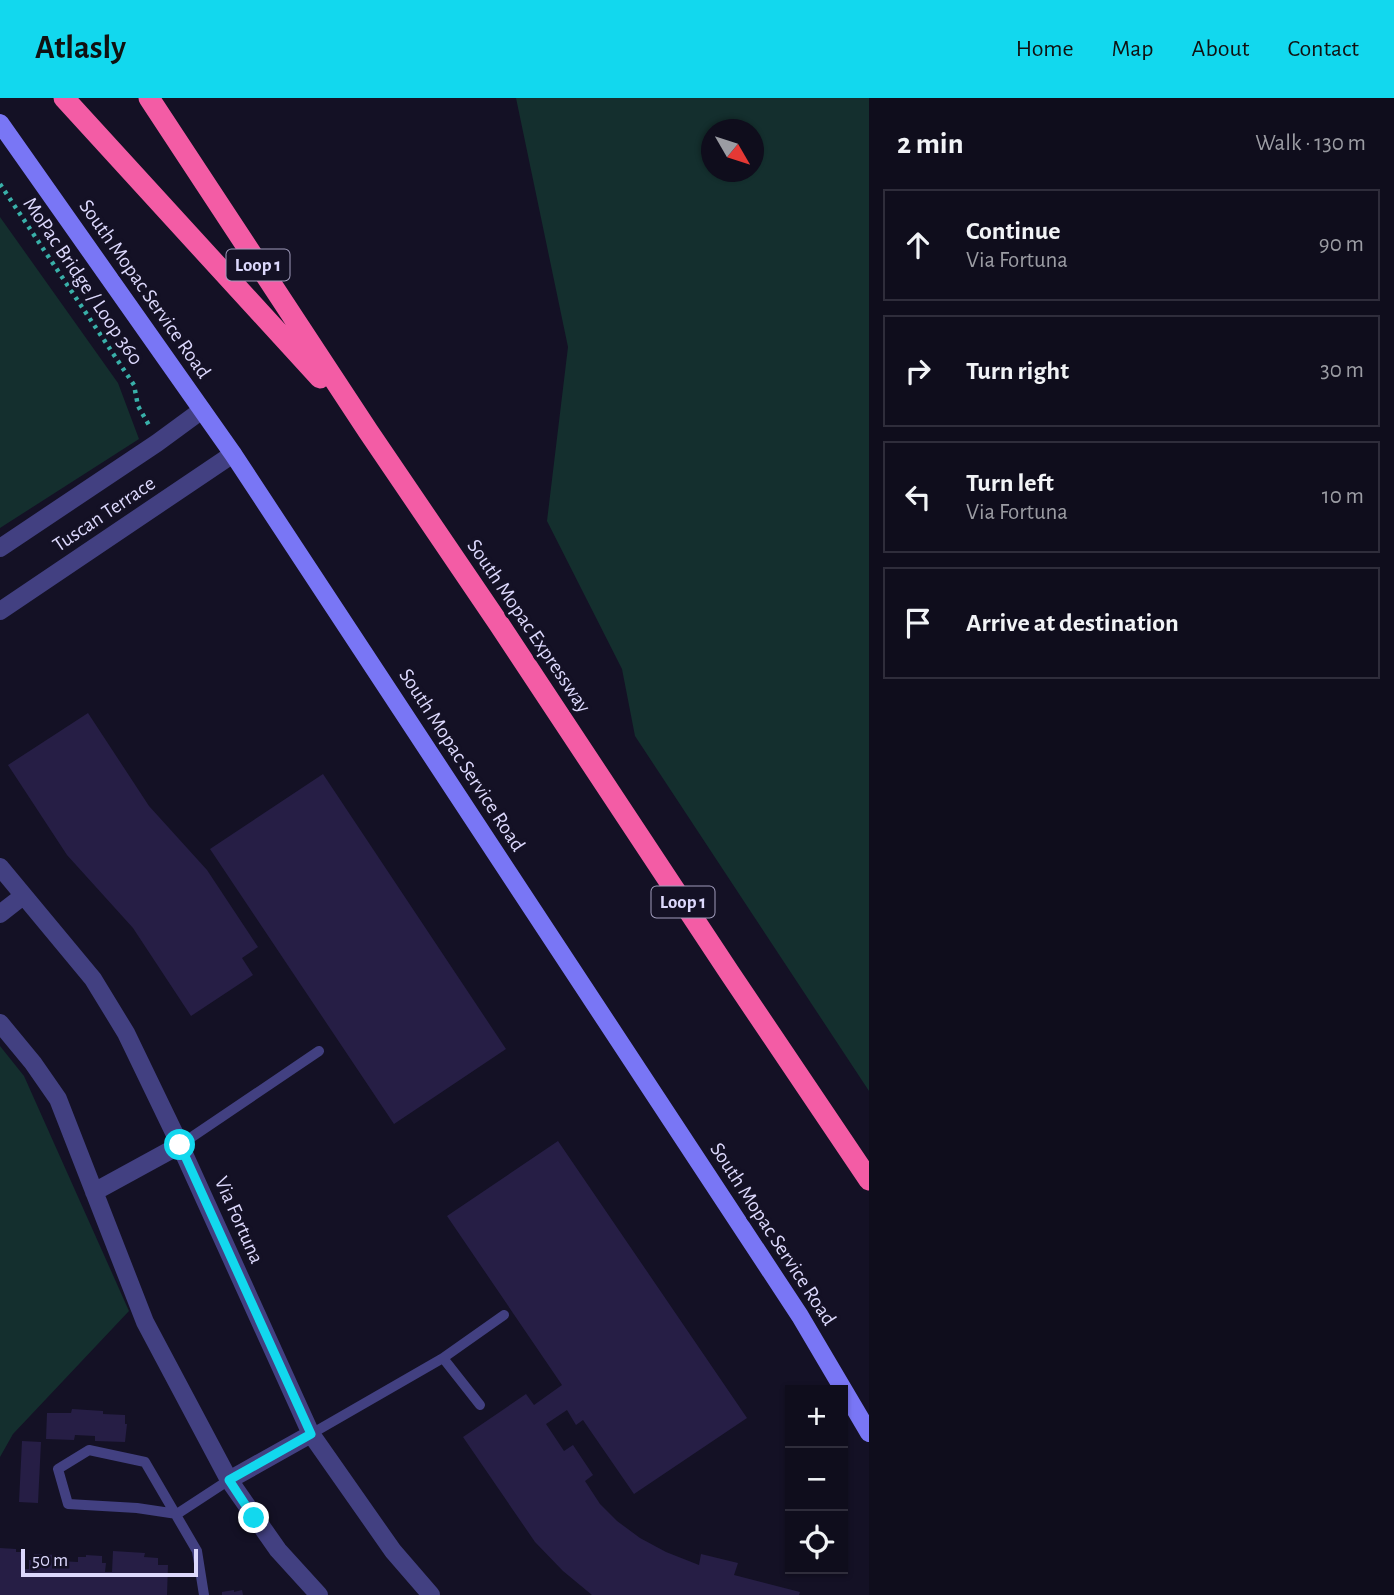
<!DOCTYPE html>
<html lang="en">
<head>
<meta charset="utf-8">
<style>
  :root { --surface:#0f0d1c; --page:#181625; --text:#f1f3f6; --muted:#9b9ca3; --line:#2f2d3b; --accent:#12d8ee }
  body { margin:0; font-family:"Alegreya Sans",sans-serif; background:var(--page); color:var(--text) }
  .controls { position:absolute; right:21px; bottom:21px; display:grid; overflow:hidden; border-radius:0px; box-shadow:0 2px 5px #0004 }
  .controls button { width:63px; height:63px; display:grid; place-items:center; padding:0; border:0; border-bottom:2px solid var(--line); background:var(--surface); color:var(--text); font:35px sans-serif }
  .compass { position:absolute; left:701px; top:21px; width:63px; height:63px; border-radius:50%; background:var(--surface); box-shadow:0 2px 5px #0004; rotate:129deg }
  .scale { position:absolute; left:21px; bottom:18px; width:177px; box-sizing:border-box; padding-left:7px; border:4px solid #dcd8fc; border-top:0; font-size:19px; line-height:24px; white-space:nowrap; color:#dcd8fc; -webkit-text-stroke:5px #141125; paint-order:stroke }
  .stop { position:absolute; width:21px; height:21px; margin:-16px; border:5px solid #12d8ee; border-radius:50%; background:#fff }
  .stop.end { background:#12d8ee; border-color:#fff; box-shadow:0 2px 7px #0008 }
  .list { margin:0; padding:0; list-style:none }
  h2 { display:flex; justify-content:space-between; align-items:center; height:91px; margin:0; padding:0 28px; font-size:30px }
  h2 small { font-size:23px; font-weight:400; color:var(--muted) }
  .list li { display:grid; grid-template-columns:46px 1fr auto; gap:21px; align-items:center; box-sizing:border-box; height:112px; margin:0 14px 14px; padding:0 14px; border:2px solid var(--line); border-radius:0px }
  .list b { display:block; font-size:26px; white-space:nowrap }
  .list p { margin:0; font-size:23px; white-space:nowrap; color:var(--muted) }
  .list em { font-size:23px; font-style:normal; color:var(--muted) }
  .icon { flex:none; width:38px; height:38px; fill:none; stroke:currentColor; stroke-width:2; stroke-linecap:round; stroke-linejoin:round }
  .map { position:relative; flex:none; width:869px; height:1497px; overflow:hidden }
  header { display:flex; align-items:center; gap:42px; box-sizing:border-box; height:98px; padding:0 35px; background:var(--accent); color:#111 }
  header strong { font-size:33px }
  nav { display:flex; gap:38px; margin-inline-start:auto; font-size:24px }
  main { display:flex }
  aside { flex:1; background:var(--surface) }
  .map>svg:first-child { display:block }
  .green { fill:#142f2e; fill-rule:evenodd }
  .building { fill:#261e45 }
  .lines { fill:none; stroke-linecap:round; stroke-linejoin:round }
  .path { stroke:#39b0a9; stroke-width:4.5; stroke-dasharray:3.5 5; stroke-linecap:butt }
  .service { stroke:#424081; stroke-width:10 }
  .minor { stroke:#424081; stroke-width:18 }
  .secondary { stroke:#7976f5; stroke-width:18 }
  .motorway { stroke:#f35ca5; stroke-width:21 }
  .route { stroke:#12d8ee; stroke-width:9 }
  .labels { text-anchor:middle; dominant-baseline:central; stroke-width:7; stroke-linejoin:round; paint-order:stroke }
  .shield { fill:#141125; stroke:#a09cbc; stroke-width:2 }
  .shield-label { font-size:19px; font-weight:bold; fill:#dcd8fc }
  .street-label { font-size:21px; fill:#dcd8fc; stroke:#141125 }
</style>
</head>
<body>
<header>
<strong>Atlasly</strong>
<nav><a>Home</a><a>Map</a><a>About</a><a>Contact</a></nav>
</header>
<main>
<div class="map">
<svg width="869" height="1497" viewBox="0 0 869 1497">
  <rect width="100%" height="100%" fill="#141125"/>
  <path class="green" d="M516 0H869V993L635 638 622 571 547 423 568 249ZM712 32H754V74H712Z
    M0 119 118 285 139 341 0 430Z
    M0 948 24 978 129 1213 13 1336 0 1359Z"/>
  <path class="building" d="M88 615 149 708 207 772 258 849 242 860 253 877 191 918 133 830 67 757 8 667Z
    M323 676 506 951 394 1026 210 751Z
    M558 1043 747 1320 634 1396 583 1322 576 1327 567 1312 546 1326 564 1353 573 1347 593 1377 585 1383 600 1406 617 1423 640 1440 666 1454 699 1467 701 1456 738 1465 734 1477 800 1494 799 1497H592L563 1473 535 1444 463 1339 526 1296 534 1307 562 1287 447 1118Z
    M72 1311 103 1313V1316L125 1317V1326H127L125 1344 95 1343V1338L75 1337 74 1342 46 1341 47 1315H71Z
    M22 1343 41 1344 38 1405 19 1404Z
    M0 1450 16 1451V1454H23L22 1471H29V1462H34V1456L58 1457V1463L78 1464V1459H86V1457L102 1458V1465H106L105 1474H112L113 1453 145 1455 144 1459 158 1460V1467H168L167 1497H0Z
    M234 1492V1494L242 1492 243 1497H222V1494Z"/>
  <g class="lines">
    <path class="path" d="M0 86 134 287 138 308 150 329"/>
    <path class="service" d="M180 1047 319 953
      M443 1260 504 1217
      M311 1336 443 1260 480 1307
      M204 1497 197 1453 145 1364 89 1352 58 1371 68 1406 137 1410 177 1416 229 1382"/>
    <path class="minor" d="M0 450 157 345 202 312
      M0 513 233 356
      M0 769 93 881 126 935 180 1047 311 1336 393 1453 431 1497
      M0 816 23 798
      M0 925 33 965 58 1001 145 1224 229 1382 278 1452 319 1497
      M94 1094 180 1047
      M229 1382 311 1336"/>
    <path class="secondary" d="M0 25 233 356 800 1218 869 1335"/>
    <path class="motorway" d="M64 0 320 280
      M149 0 368 333 499 526 729 874 869 1082"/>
  </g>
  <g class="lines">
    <path class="route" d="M180 1047 311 1336 229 1382 254 1420"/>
  </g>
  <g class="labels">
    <g class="shield">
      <rect x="226.5" y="151.5" width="63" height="31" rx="5"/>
      <rect x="651.5" y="788.5" width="63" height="31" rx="5"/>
    </g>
    <g class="shield-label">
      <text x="258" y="167">Loop 1</text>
      <text x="683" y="804">Loop 1</text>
    </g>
    <g class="street-label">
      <text transform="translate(83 183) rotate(56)">MoPac Bridge / Loop 360</text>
      <text transform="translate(145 191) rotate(55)">South Mopac Service Road</text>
      <text transform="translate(104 416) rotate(-34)">Tuscan Terrace</text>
      <text transform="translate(529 528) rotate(56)">South Mopac Expressway</text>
      <text transform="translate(462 662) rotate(57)">South Mopac Service Road</text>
      <text transform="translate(239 1122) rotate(66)">Via Fortuna</text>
      <text transform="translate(773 1136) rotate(57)">South Mopac Service Road</text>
    </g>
  </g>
</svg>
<div class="controls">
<button>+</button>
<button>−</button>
<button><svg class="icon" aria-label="locate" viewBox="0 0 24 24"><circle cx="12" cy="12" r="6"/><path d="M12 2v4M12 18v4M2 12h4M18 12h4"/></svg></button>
</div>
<svg class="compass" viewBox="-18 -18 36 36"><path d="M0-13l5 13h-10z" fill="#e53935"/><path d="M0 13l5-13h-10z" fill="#9b9ca3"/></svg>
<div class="scale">50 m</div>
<div class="stop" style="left:180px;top:1047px"></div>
<div class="stop end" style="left:254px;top:1420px"></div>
</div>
<aside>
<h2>2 min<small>Walk · 130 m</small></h2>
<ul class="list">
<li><svg class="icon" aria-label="ahead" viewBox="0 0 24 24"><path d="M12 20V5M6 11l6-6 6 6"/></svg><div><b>Continue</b><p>Via Fortuna</p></div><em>90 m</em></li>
<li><svg class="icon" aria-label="right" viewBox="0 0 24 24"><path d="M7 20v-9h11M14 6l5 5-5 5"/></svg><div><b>Turn right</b></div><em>30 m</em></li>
<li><svg class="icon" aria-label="left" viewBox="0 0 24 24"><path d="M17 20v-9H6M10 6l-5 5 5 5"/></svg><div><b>Turn left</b><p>Via Fortuna</p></div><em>10 m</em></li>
<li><svg class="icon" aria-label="arrive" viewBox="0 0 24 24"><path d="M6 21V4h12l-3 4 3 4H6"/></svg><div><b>Arrive at destination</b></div></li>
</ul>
</aside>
</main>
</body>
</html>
